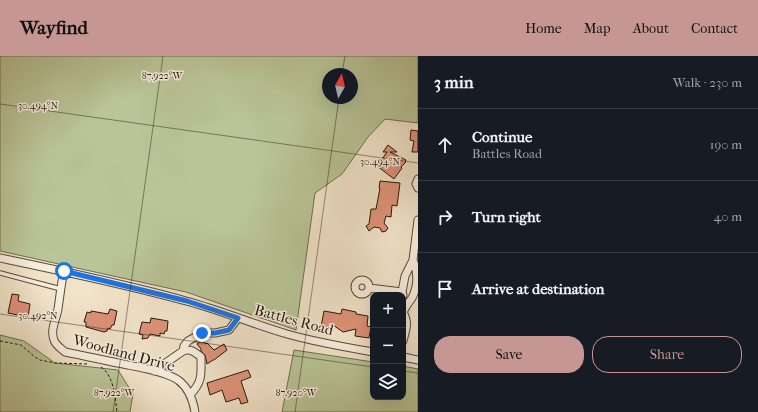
<!DOCTYPE html>
<html lang="en">
<head>
<meta charset="utf-8">
<style>
  :root { --surface:#171b24; --page:#20242c; --text:#f1f3f6; --muted:#9ea1a6; --line:#363941; --accent:#c59692 }
  body { margin:0; font-family:"IM FELL French Canon",serif; background:var(--page); color:var(--text) }
  .controls { position:absolute; right:12px; bottom:12px; display:grid; overflow:hidden; border-radius:8px; box-shadow:0 4px 16px #0002 }
  .controls button { width:36px; height:36px; display:grid; place-items:center; padding:0; border:0; border-bottom:1px solid var(--line); background:var(--surface); color:var(--text); font:20px sans-serif }
  .compass { position:absolute; left:322px; top:12px; width:36px; height:36px; border-radius:50%; background:var(--surface); box-shadow:0 4px 16px #0002; rotate:8deg }
  .stop { position:absolute; width:12px; height:12px; margin:-9px; border:3px solid #1a73e8; border-radius:50%; background:#fff }
  .stop.end { background:#1a73e8; border-color:#fff; box-shadow:0 1px 4px #0008 }
  .list { margin:0; padding:0; list-style:none }
  h2 { display:flex; justify-content:space-between; align-items:center; height:52px; margin:0; padding:0 16px; font-size:17px }
  h2 small { font-size:13px; font-weight:400; color:var(--muted) }
  .list li { display:grid; grid-template-columns:26px 1fr auto; gap:12px; align-items:center; box-sizing:border-box; height:72px; padding:0 16px; border-top:1px solid var(--line) }
  .list b { display:block; font-size:15px; white-space:nowrap }
  .list p { margin:0; font-size:13px; white-space:nowrap; color:var(--muted) }
  .list em { font-size:13px; font-style:normal; color:var(--muted) }
  .actions { display:flex; gap:8px; padding:12px 16px }
  .actions a { flex:1; padding:9px 0; border:1px solid var(--accent); border-radius:16px; text-align:center; font-size:14px; color:var(--accent) }
  .actions .main { background:var(--accent); color:#111 }
  .icon { flex:none; width:22px; height:22px; fill:none; stroke:currentColor; stroke-width:2; stroke-linecap:round; stroke-linejoin:round }
  .map { position:relative; flex:none; width:418px; height:356px; overflow:hidden }
  header { display:flex; align-items:center; gap:24px; box-sizing:border-box; height:56px; padding:0 20px; background:var(--accent); color:#111 }
  header strong { font-size:19px }
  nav { display:flex; gap:22px; margin-inline-start:auto; font-size:14px }
  main { display:flex }
  aside { flex:1; background:var(--surface) }
  .map>svg:first-child { display:block }
  .green { fill:#b9c497; stroke:#6e6e50; fill-rule:evenodd }
  .building { fill:#de9278; stroke:#24180a }
  .lines { fill:none; stroke-linecap:round; stroke-linejoin:round }
  .lane-casing { stroke:#574b3a; stroke-width:5.5 }
  .street-casing { stroke:#574b3a; stroke-width:9 }
  .path { stroke:#24180a; stroke-width:1; stroke-dasharray:3 2; stroke-linecap:butt }
  .lane { stroke:#f6eddd; stroke-width:3.5 }
  .street { stroke:#f6eddd; stroke-width:7 }
  .route { stroke:#1a73e8; stroke-width:5 }
  .ticks { fill:none; stroke:#24180a; stroke-width:1; stroke-opacity:0.45 }
  .labels { text-anchor:middle; dominant-baseline:central; stroke-width:3; stroke-linejoin:round; paint-order:stroke }
  .street-label { font-size:15px; fill:#24180a; stroke:#f6eddd }
  .ticks-label { font-size:10px; text-anchor:middle; fill:#24180a; stroke:#f6eddd; stroke-width:3; stroke-linejoin:round; paint-order:stroke }
</style>
</head>
<body>
<header>
<strong>Wayfind</strong>
<nav><a>Home</a><a>Map</a><a>About</a><a>Contact</a></nav>
</header>
<main>
<div class="map">
<svg width="418" height="356" viewBox="0 0 418 356">
  <rect width="100%" height="100%" fill="#f1e3ca"/>
  <filter id="stains"><feTurbulence type="fractalNoise" baseFrequency=".005" numOctaves="4"/><feColorMatrix values="0 0 0 0 .2 0 0 0 0 .09 0 0 0 0 .02 0 0 0 .5 -.17"/></filter>
  <radialGradient id="worn" r=".72"><stop offset=".6" stop-color="#630" stop-opacity="0"/><stop offset="1" stop-color="#630" stop-opacity=".3"/></radialGradient>
  <path class="green" d="M0 0H418V67L385 63 368 81 342 118 315 137 296 274 186 236 113 220 0 195ZM328 18H352V42H328Z
    M0 279 24 285 55 307 118 314 133 338 130 356H0Z
    M294 294 373 306V341H403V310L418 313V356H282Z"/>
  <path class="building" d="M411 74 418 75V96H412L414 85 410 84Z
    M388 89 397 96H390L406 104 405 107 401 111 402 112 394 123 377 110 387 96H383Z
    M380 125 400 127 397 150 392 149 391 161 386 160 384 167 388 172 386 175 382 176 380 172 374 171 369 175 366 170 369 168 371 153H376L380 132H379Z
    M12 238 19 239 18 245 30 248 28 261 8 257Z
    M110 253 117 255 114 269H112L110 273 108 272 107 275 104 276 86 271V266H84L87 256 91 257V255L108 258Z
    M342 253 356 256V258L368 260 367 270 371 271 369 282 355 280 356 273 343 276 333 269 332 273H330V274L321 271 324 255 341 258Z
    M151 262 168 265 167 275H165L164 278 160 277V280L150 278 148 282 142 283 143 279 139 278 142 266 150 267Z
    M202 284 206 288 207 287 214 294 224 288 227 294 214 304H213L207 308 205 299 201 295V293L197 288Z
    M248 314 251 321 241 325 248 346 241 348 239 342 226 346 222 334 210 339 207 327Z"/>
  <g class="lines">
    <defs>
      <path id="lane" d="M0 217 61 233"/>
      <path id="street" d="M418 123 416 128 418 132
        M0 202C62 215 125 228 186 245 220 254 253 268 287 278 315 286 344 291 373 296
        M64 215C61 228 60 240 58 253 56 264 50 274 54 284 56 290 61 292 65 296 86 300 107 305 128 309 144 312 166 316 178 324 189 332 193 344 195 356
        M355 231a7 7 0 1 1 14 0a7 7 0 1 1-14 0Z
        M369 232 402 236
        M403 239 402 236 405 220 413 204 418 164
        M403 256C406 250 408 247 412 242 418 230 418 216 413 204
        M403 285C406 273 409 267 403 256
        M183 295 184 290 188 285 197 280 202 277H215L229 274 238 262
        M403 301 418 304
        M154 315 183 295C190 292 195 296 201 301 201 319 203 325 190 339"/>
    </defs>
    <use href="#lane" class="lane-casing"/>
    <use href="#street" class="street-casing"/>
    <path class="path" d="M0 285 21 289 35 301 40 304 55 307 88 308
      M101 311C114 320 115 341 117 356"/>
    <use href="#lane" class="lane"/>
    <use href="#street" class="street"/>
  </g>
  <g class="lines">
    <path class="route" d="M64 215 187 245 238 262 229 274 215 277H202"/>
  </g>
  <path class="ticks" d="M342 18 345 0M0 48 418 107M0 258 373 311M403 315 418 317M113 356 163 0M295 356 339 42"/>
  <g class="labels">
    <g class="street-label">
      <text transform="translate(294 264) rotate(15)">Battles Road</text>
      <text transform="translate(124 297) rotate(15)">Woodland Drive</text>
    </g>
  </g>
  <g class="ticks-label">
    <text x="162" y="23">87.922°W</text>
    <text x="38" y="53">30.494°N</text>
    <text x="380" y="109">30.494°N</text>
    <text x="38" y="263">30.492°N</text>
    <text x="114" y="340">87.922°W</text>
    <text x="296" y="340">87.920°W</text>
  </g>
  <rect width="100%" height="100%" filter="url(#stains)"/>
  <rect width="100%" height="100%" fill="url(#worn)"/>
</svg>
<div class="controls">
<button>+</button>
<button>−</button>
<button><svg class="icon" aria-label="layers" viewBox="0 0 24 24"><path d="M12 4l9 5-9 5-9-5zM3 14l9 5 9-5"/></svg></button>
</div>
<svg class="compass" viewBox="-18 -18 36 36"><path d="M0-13l5 13h-10z" fill="#e53935"/><path d="M0 13l5-13h-10z" fill="#9ea1a6"/></svg>
<div class="stop" style="left:64px;top:215px"></div>
<div class="stop end" style="left:202px;top:277px"></div>
</div>
<aside>
<h2>3 min<small>Walk · 230 m</small></h2>
<ul class="list">
<li><svg class="icon" aria-label="ahead" viewBox="0 0 24 24"><path d="M12 20V5M6 11l6-6 6 6"/></svg><div><b>Continue</b><p>Battles Road</p></div><em>190 m</em></li>
<li><svg class="icon" aria-label="right" viewBox="0 0 24 24"><path d="M7 20v-9h11M14 6l5 5-5 5"/></svg><div><b>Turn right</b></div><em>40 m</em></li>
<li><svg class="icon" aria-label="arrive" viewBox="0 0 24 24"><path d="M6 21V4h12l-3 4 3 4H6"/></svg><div><b>Arrive at destination</b></div></li>
</ul>
<div class="actions"><a class="main">Save</a><a>Share</a></div>
</aside>
</main>
</body>
</html>
